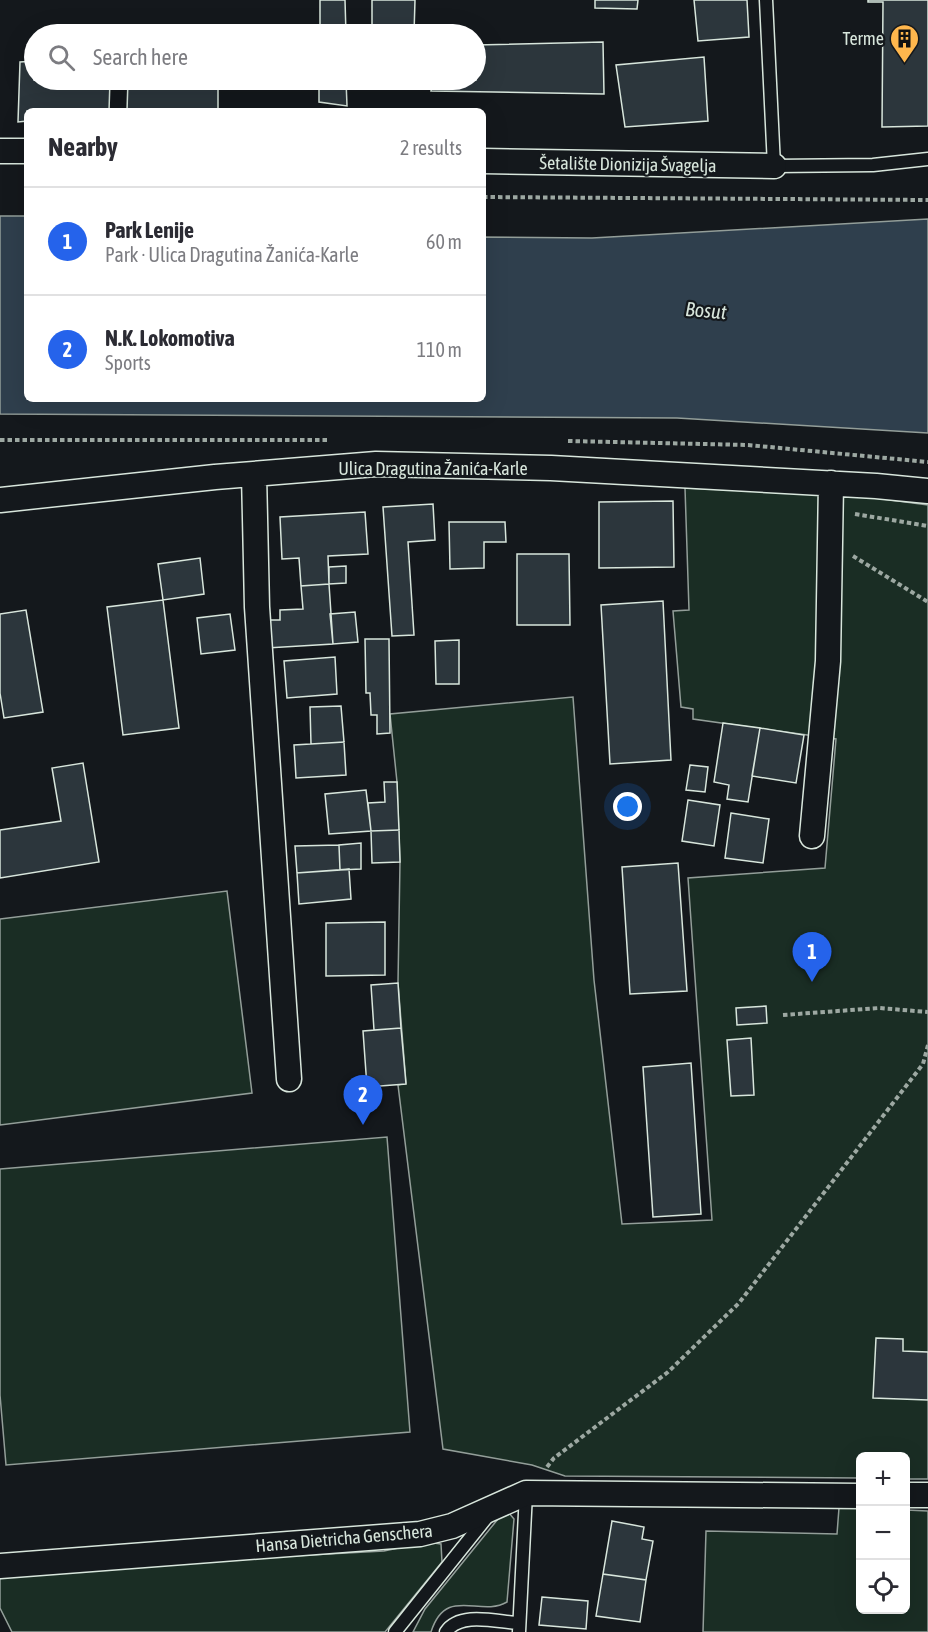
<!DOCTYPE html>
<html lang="en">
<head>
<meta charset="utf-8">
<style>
  :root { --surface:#fff; --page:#f2f2f3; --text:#2b2b33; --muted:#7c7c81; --line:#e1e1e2; --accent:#2563eb }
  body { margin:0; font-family:"Asap Condensed",sans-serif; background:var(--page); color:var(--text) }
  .controls { position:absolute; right:18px; bottom:18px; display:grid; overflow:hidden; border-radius:9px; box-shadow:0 6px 24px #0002 }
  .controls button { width:54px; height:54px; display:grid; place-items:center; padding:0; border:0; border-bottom:2px solid var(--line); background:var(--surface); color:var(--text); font:30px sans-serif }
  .you { position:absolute; left:628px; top:807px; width:21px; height:21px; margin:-15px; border:4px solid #fff; border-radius:50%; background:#1a73e8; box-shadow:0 0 0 9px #1a73e833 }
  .badge { display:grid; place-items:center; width:39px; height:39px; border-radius:50%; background:var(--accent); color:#fff; font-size:20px; font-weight:700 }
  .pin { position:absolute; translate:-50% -50px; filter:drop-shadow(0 2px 3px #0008) }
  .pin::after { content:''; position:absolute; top:32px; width:21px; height:18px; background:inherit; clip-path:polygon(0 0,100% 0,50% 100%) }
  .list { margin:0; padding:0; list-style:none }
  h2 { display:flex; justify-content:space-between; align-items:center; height:78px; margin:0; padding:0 24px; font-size:26px }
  h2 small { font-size:20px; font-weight:400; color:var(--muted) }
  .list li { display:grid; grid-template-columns:39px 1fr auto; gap:18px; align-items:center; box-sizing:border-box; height:108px; padding:0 24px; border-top:2px solid var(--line) }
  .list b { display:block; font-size:22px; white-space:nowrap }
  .list p { margin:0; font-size:20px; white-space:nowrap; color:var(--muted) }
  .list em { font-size:20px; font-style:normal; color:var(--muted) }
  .icon { flex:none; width:33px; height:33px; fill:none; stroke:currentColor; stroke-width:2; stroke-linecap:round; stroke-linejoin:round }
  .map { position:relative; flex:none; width:928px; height:1632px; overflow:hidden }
  .search { position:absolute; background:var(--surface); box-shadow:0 6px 24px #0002; left:24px; top:24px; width:462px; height:66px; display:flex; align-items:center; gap:15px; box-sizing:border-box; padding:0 21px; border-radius:33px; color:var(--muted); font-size:22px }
  .panel { position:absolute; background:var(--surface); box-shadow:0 6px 24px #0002; left:24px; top:108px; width:462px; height:294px; border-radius:9px }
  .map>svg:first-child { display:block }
  .green { fill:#1a2d24; stroke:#939e99; stroke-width:1.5 }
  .water { fill:#2f3f4d; stroke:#939e99; stroke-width:1.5 }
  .building { fill:#2c363c; stroke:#d8e6dc; stroke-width:1.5 }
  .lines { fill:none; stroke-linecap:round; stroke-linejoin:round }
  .service-casing { stroke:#d8e6dc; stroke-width:15 }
  .minor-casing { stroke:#d8e6dc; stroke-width:27 }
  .path { stroke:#9da8a2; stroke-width:4; stroke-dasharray:4.5 3; stroke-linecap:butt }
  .service { stroke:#14181c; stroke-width:12 }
  .minor { stroke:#14181c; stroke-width:24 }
  .labels { text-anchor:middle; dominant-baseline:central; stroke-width:4.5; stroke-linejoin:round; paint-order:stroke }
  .poi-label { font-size:18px; fill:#d8e6dc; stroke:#14181c; text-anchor:end }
  .street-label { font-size:18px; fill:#d8e6dc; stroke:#14181c }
  .water-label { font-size:20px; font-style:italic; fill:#d8e6dc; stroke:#14181c }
</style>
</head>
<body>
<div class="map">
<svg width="928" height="1632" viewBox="0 0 928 1632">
  <rect width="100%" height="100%" fill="#14181c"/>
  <path class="green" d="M685 488 860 496 928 505V1479H906V1456H860V1478L565 1476 532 1465 443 1449 398 1085 406 1083 398 983 400 862 397 782 390 714 573 697 594 980 622 1224 712 1220 688 878 825 868 836 739 693 719V709L681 707 673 611 689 610Z
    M227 891 252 1093 0 1125V919Z
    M387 1137 410 1432 6 1465 0 1395V1169Z
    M839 1508H860V1610H906V1510L928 1511V1632H703L706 1531 837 1534Z
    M509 1513 514 1519 507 1602C480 1618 446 1585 431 1632H413L425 1609 502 1514Z
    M427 1542 441 1544 442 1562 385 1632H12L0 1608V1578L85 1567 384 1551Z"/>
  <path class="water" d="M0 216H27V399H483V237L592 238 928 219V433L677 418 0 414Z"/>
  <path class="building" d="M320 0H345L346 34H320Z
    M372 0H415L414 34H372Z
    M595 0H638L637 9 595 8Z
    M694 0H747L749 37 698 41Z
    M868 0H928V126L882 127 883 2H868Z
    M603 42 604 94 431 91 433 80H476V45Z
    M704 57 708 121 625 127 616 65Z
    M34 61V80H110L109 111H27V121L18 122 20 62Z
    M128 80H218V111H127Z
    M319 80H346L347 106 319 102Z
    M673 501 674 567 599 568V502Z
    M433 504 435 540 408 542 414 635 392 636 383 507Z
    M365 512 368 554 328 556 329 584 301 586 299 558 282 559 280 517Z
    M449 522H505L506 542H484V568L450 569Z
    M517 554H569L570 625H517Z
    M200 558 204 594 163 600 158 564Z
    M346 566V583L329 584V567Z
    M329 584 333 644 267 648 266 620H280V610L303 609 301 586Z
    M163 600 179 728 123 735 107 607Z
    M663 601 671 760 610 764 601 605Z
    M26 610 43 712 4 718 0 693V614Z
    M355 612 358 642 333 644 330 614Z
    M230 614 235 650 201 654 197 618Z
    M365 639H389L390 733 377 734V715H371L370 693H366Z
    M459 640V684H436L435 641Z
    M335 657 337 694 287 698 284 661Z
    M341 706 344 742 311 744 310 707Z
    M723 723 760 728 748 802 727 799 729 785 714 782Z
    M760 728 804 735 796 783 752 776Z
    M344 742 346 775 296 778 294 745Z
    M83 763 99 862 0 878V830L61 821 52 768Z
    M690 765 708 767 705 792 686 790Z
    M384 782H397L399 830 371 831 368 803 385 802Z
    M366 790 371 831 329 834 325 794Z
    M688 800 720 805 714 846 682 841Z
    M731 813 769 819 763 863 725 858Z
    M399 830 400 862 372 863 371 831Z
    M361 843V869L340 870 339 845Z
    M339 845 340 870 297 873 295 846Z
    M678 863 687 991 630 994 622 867Z
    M349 869 351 899 299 904 297 873Z
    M385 922V975L326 976V923Z
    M398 983 401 1028 374 1030 371 985Z
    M766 1006 767 1023 737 1025 736 1008Z
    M401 1028 406 1084 367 1087 363 1031Z
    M751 1038 754 1095 731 1096 727 1040Z
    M691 1063 701 1214 653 1217 643 1067Z
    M876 1338 903 1339V1351L928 1352V1400L873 1398Z
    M612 1521 644 1527 642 1539 653 1541 646 1580 603 1574Z
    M603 1574 646 1580 640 1622 596 1616Z
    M542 1597 588 1601 586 1629 539 1625Z"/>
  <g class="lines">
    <defs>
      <path id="service" d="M766 0 774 166 873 165 928 159
        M395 1632 487 1517
        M446 1632C460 1611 497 1622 519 1623
        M519 1632 526 1493"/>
      <path id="minor" d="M0 151H27
        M483 161 774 166
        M254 474 257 607 289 1079
        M0 500 215 477 376 464 551 468 876 486 928 491
        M812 836 828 661 831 483
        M906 1495H928
        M0 1566 420 1534 452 1526 526 1493 860 1496"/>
    </defs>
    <use href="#service" class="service-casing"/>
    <use href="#minor" class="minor-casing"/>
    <path class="path" d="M483 197 928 200
      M0 440H329
      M568 441 748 445 928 462
      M855 514 928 526
      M853 556 928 602
      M783 1015 879 1008 928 1012
      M547 1467 554 1458 668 1372 739 1303 923 1064 928 1045"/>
    <use href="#service" class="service"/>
    <use href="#minor" class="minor"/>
  </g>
  <defs>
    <symbol id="building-pin" viewBox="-11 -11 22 30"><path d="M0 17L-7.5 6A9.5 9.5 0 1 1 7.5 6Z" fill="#ffb74d" stroke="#14181c"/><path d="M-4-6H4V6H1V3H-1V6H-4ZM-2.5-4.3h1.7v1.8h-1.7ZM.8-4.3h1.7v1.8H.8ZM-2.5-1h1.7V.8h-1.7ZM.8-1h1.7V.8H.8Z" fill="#111"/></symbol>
  </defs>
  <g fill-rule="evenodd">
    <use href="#building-pin" x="888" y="22" width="33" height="45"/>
  </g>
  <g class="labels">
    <g class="poi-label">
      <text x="884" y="38">Terme</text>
    </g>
    <g class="street-label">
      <text transform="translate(628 164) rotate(1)">Šetalište Dionizija Švagelja</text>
      <text x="433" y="468">Ulica Dragutina Žanića-Karle</text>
      <text transform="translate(344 1538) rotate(-5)">Hansa Dietricha Genschera</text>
    </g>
    <g class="water-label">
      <text transform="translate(706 310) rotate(5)">Bosut</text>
    </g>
  </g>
</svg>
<div class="controls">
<button>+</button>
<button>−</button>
<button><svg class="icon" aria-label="locate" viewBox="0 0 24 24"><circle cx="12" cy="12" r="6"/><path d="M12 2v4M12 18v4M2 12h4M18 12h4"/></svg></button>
</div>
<div class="you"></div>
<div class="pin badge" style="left:812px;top:982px">1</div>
<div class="pin badge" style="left:363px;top:1125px">2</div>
<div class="search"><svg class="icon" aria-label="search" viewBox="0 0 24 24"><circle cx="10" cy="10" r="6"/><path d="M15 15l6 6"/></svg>Search here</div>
<section class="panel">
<h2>Nearby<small>2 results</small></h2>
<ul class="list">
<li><span class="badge">1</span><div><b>Park Lenije</b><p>Park · Ulica Dragutina Žanića-Karle</p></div><em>60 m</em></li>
<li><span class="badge">2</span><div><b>N.K. Lokomotiva</b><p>Sports</p></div><em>110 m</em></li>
</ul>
</section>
</div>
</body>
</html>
